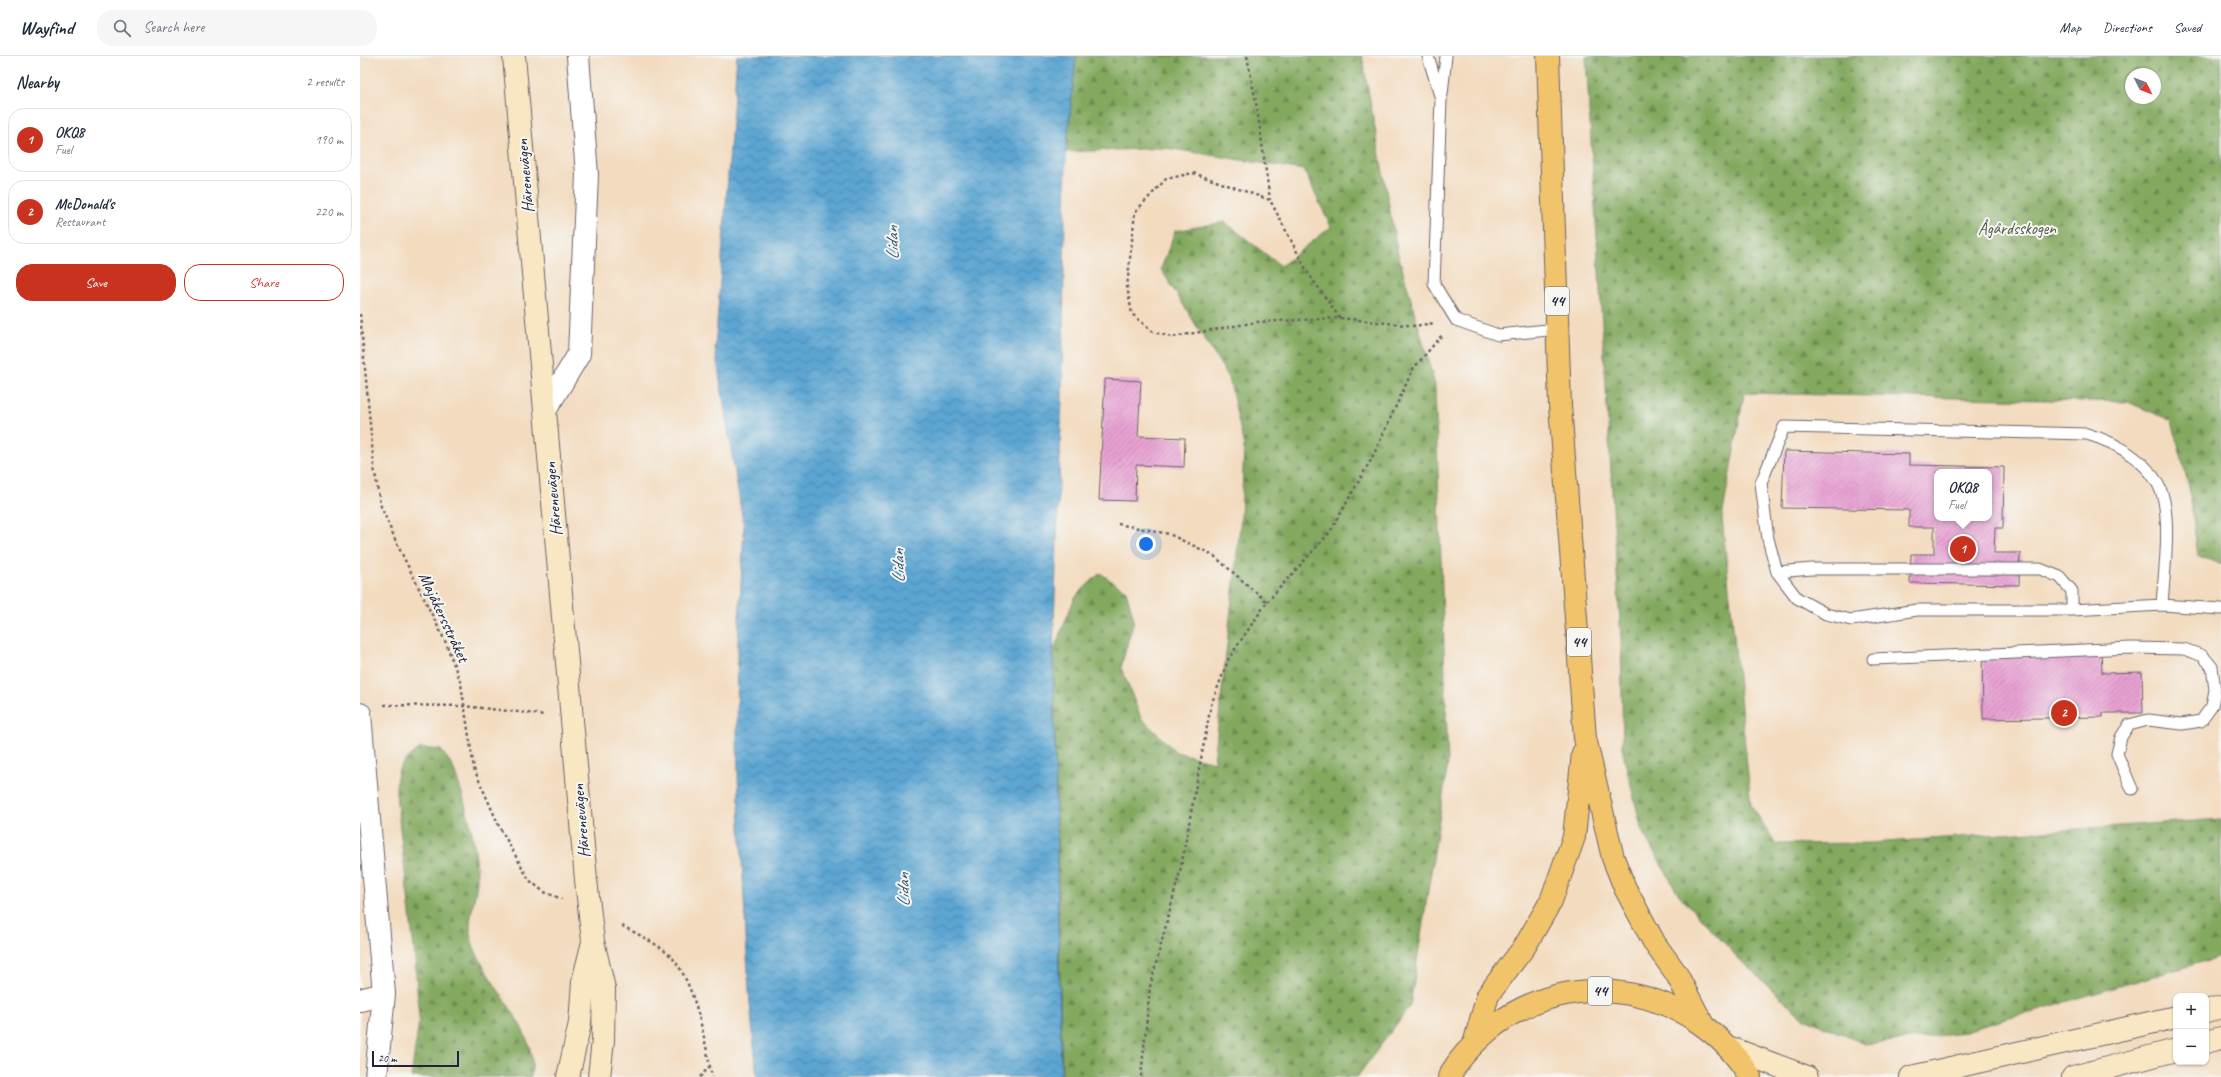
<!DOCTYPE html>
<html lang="en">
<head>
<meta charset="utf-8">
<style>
  :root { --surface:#fff; --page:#f6f6f7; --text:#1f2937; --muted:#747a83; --line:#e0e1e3; --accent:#c8321e }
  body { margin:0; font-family:Caveat,sans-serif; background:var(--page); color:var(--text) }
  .controls { position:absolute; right:12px; bottom:12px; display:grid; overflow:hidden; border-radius:8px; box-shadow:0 1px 3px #0004 }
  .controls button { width:36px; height:36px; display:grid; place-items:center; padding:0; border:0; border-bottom:1px solid var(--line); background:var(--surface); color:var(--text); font:20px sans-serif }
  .compass { position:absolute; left:1765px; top:12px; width:36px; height:36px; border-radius:50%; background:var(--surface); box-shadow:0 1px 3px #0004; rotate:132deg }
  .scale { position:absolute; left:12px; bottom:10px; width:87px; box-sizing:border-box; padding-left:4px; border:2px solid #22223b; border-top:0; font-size:11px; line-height:14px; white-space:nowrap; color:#22223b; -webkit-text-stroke:3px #f6f6f2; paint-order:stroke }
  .you { position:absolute; left:786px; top:488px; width:14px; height:14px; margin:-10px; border:3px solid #fff; border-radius:50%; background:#1a73e8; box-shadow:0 0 0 6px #1a73e833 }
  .badge { display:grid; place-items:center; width:26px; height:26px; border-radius:50%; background:var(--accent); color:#fff; font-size:13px; font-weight:700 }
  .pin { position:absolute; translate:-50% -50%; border:2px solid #fff; box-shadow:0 1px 4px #0006 }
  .popup { position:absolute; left:1574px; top:413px; width:58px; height:52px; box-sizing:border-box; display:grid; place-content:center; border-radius:8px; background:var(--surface); filter:drop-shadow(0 1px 3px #0005); font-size:13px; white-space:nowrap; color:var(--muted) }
  .popup b { font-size:15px; color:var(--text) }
  .popup::after { content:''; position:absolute; left:50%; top:100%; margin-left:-8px; border:8px solid transparent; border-top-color:var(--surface) }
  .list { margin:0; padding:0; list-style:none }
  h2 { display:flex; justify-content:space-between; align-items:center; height:52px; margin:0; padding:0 16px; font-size:17px }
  h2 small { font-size:13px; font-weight:400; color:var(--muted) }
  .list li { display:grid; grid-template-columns:26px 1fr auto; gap:12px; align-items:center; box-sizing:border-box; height:64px; margin:0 8px 8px; padding:0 8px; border:1px solid var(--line); border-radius:16px }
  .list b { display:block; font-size:15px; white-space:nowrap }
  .list p { margin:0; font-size:13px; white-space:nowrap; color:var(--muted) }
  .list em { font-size:13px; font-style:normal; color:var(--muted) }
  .actions { display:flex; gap:8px; padding:12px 16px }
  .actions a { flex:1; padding:9px 0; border:1px solid var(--accent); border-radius:16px; text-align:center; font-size:14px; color:var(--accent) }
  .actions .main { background:var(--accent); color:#fff }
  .icon { flex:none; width:22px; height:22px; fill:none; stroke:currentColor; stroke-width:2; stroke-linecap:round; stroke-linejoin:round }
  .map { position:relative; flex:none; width:1861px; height:1021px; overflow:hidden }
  header { display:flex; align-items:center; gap:24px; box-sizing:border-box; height:56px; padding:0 20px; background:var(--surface); border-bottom:1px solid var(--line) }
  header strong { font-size:19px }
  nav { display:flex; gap:22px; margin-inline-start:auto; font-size:14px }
  .search { width:280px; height:36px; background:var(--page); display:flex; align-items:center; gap:10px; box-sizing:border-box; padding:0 14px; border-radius:16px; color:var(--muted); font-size:15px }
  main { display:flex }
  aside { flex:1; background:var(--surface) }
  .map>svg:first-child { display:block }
  .forest { fill:url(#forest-firs); stroke:#52664d; fill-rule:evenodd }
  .water { fill:url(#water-waves); stroke:#3e6486 }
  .building { fill:url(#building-hatch); fill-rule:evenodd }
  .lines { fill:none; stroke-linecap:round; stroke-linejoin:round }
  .lane-casing { stroke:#6b6369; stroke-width:13 }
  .street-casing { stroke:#6b6369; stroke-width:24 }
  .secondary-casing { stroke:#6b6369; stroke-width:24 }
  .primary-casing { stroke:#6b6369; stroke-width:24 }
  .path { stroke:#6b6369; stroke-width:2.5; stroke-dasharray:3 3; stroke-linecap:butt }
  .lane { stroke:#fff; stroke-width:11 }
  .street { stroke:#fff; stroke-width:22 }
  .secondary { stroke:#f9e7c3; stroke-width:22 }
  .primary { stroke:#f1c36a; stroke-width:22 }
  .labels { text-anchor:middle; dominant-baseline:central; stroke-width:4; stroke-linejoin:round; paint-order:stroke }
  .shield { fill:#f6f6f2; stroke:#626272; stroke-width:1 }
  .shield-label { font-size:16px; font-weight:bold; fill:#22223b }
  .street-label { font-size:17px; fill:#22223b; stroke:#f6f6f2 }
  .park-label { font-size:17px; fill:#505a4c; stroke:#f6f6f2 }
  .water-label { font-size:18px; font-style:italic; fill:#395677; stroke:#f6f6f2 }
</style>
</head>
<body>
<header>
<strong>Wayfind</strong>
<div class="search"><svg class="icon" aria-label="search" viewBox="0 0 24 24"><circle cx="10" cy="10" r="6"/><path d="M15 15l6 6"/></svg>Search here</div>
<nav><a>Map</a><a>Directions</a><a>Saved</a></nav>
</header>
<main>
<aside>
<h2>Nearby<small>2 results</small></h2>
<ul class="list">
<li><span class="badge">1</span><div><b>OKQ8</b><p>Fuel</p></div><em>190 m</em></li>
<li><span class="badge">2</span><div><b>McDonald's</b><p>Restaurant</p></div><em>220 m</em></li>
</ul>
<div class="actions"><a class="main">Save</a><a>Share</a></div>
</aside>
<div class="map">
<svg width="1861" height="1021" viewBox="0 0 1861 1021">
  <defs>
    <pattern id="forest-firs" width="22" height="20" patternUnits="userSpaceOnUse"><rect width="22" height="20" fill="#83a95f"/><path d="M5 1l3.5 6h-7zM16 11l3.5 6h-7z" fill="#6b8950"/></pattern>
    <pattern id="water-waves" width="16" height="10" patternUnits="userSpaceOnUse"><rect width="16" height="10" fill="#5ba5d2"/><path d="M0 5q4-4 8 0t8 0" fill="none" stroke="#4b86ac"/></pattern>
    <pattern id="building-hatch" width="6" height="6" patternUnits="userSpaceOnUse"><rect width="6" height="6" fill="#e8a0d3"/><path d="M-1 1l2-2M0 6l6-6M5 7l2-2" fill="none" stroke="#bc82ac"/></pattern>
  </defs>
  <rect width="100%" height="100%" fill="#f6f6f2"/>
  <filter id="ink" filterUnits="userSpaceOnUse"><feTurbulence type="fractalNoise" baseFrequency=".025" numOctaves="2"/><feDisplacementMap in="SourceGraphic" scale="8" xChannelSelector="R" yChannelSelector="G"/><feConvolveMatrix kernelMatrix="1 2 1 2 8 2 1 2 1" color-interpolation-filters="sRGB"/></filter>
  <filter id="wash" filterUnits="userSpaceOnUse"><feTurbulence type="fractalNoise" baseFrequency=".012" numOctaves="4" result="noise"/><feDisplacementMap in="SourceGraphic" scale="16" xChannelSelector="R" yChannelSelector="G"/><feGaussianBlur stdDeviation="0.9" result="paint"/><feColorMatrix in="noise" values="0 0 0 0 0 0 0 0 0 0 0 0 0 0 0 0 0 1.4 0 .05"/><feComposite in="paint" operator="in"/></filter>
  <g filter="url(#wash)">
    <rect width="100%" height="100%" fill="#f3dbbf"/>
    <path class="forest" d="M716 0H1002L1037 194 1075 329 1088 707 1050 950 997 1021H702L693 596 715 541 740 517 766 535 774 564 761 611 781 662 816 696 854 706 881 462 884 390 869 322 801 213 815 175 865 166 921 210 971 171 944 114 806 92 706 96Z
      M1226 0H1861V508L1838 500 1829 431 1812 365 1768 346 1384 337 1362 462 1391 749 1416 788 1511 787 1861 763V896L1856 902 1595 978 1505 988 1442 961 1381 905 1319 839 1282 775 1263 697 1261 584ZM1771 18H1795V42H1771Z
      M61 692 81 694C85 700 91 706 93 712 105 741 118 793 117 824 116 843 107 863 111 882 123 928 181 973 171 1021H51L59 965 55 901 36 738C36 712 40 706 61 692Z"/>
    <path class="water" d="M377 0H716L706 96 702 341 693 596 701 1021H397L389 936 379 750 377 683 378 583 384 472 355 293Z"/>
    <g id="blocks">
      <path class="building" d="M745 323 781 325 778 380 825 382 824 411 776 409 775 445 739 444Z
        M1424 395 1549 398V409L1644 411 1643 472H1635L1634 497H1660L1659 529 1550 527 1551 498H1574V471H1549V454L1422 452ZM1577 416H1629V462H1577Z
        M1741 592 1742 617 1782 616 1783 657H1743V661L1623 663 1622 593Z"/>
    </g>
  </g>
  <g filter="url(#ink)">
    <use href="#blocks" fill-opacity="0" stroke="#6b6369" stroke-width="1"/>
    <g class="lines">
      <defs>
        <path id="lane" d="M1068 0 1081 43 1074 228 1096 264 1138 279 1198 273
          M1082 38 1086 0
          M1417 516 1452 513H1680L1700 521 1712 535V554
          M1802 549C1804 517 1810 477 1804 445 1797 410 1759 387 1727 378L1424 371 1401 427 1408 483 1417 516 1437 542 1466 558 1491 564 1557 554H1712L1802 549 1861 553
          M1513 603 1771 592 1824 593 1843 600 1852 611 1855 634 1852 650 1841 665 1822 668 1788 664 1769 669 1761 681 1757 698 1772 733"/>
        <path id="street" d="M186 353 219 298 227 119 218 0
          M0 658 24 938 16 1021
          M0 944 24 938"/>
        <path id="secondary" d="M154 0 226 824 233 885 244 933 243 984 239 1021
          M1846 955 1861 951
          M1846 986 1861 982
          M1368 991 1447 1021
          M208 1021 220 967 223 926 232 890
          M1551 1021 1816 961
          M1713 1021 1816 994"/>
        <path id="primary" d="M1188 0 1200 349 1225 682 1253 802 1265 832 1295 888 1316 917 1342 967
          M1114 988 1128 939 1165 890 1191 845 1214 781 1223 697
          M1089 1021C1098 1003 1113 988 1128 975 1210 905 1336 931 1390 1021"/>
      </defs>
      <use href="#lane" class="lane-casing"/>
      <use href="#street" class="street-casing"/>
      <use href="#secondary" class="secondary-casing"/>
      <use href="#primary" class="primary-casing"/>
      <path class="path" d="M887 0 897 52 910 144
        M0 258 14 411 20 448 37 488 86 587 101 628 114 713 139 770 169 824 184 836 202 843
        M980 262 948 217 910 144 833 117 806 123 775 156 767 231 772 258 793 276 812 281 897 266 980 262 1055 270 1074 267
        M758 468 809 478 853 499 907 546 869 602 851 649 821 811 790 931 781 1021
        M907 546 970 476 1013 400 1053 313 1082 279
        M24 649 103 650 185 659
        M262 870C278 878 304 891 315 905 337 935 345 986 352 1021
        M340 1021 349 1011"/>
      <use href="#lane" class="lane"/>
      <use href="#street" class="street"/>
      <use href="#secondary" class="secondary"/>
      <use href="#primary" class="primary"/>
    </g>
  </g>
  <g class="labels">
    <g class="shield">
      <rect x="1185" y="231" width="24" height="28" rx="3"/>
      <rect x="1207" y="572" width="24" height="28" rx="3"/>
      <rect x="1228" y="921" width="24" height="28" rx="3"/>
    </g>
    <g class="shield-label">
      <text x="1197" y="245">44</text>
      <text x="1219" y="586">44</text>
      <text x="1240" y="935">44</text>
    </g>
    <g class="street-label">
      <text transform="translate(165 120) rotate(-95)">Härenevägen</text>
      <text transform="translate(193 443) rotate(-95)">Härenevägen</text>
      <text transform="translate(84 561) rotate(65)">Majåkersstråket</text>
      <text transform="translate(221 765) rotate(-95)">Härenevägen</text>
    </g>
    <g class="park-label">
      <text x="1657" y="172">Ågårdsskogen</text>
    </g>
    <g class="water-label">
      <text transform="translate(532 187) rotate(-91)">Lidan</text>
      <text transform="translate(538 510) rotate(-91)">Lidan</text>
      <text transform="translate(543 834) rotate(-91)">Lidan</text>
    </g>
  </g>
</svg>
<div class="controls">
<button>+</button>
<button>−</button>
</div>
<svg class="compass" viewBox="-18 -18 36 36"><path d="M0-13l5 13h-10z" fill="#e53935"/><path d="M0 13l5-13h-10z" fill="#747a83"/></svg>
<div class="scale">20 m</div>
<div class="you"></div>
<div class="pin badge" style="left:1603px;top:493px">1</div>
<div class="popup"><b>OKQ8</b>Fuel</div>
<div class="pin badge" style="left:1704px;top:657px">2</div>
</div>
</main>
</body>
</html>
